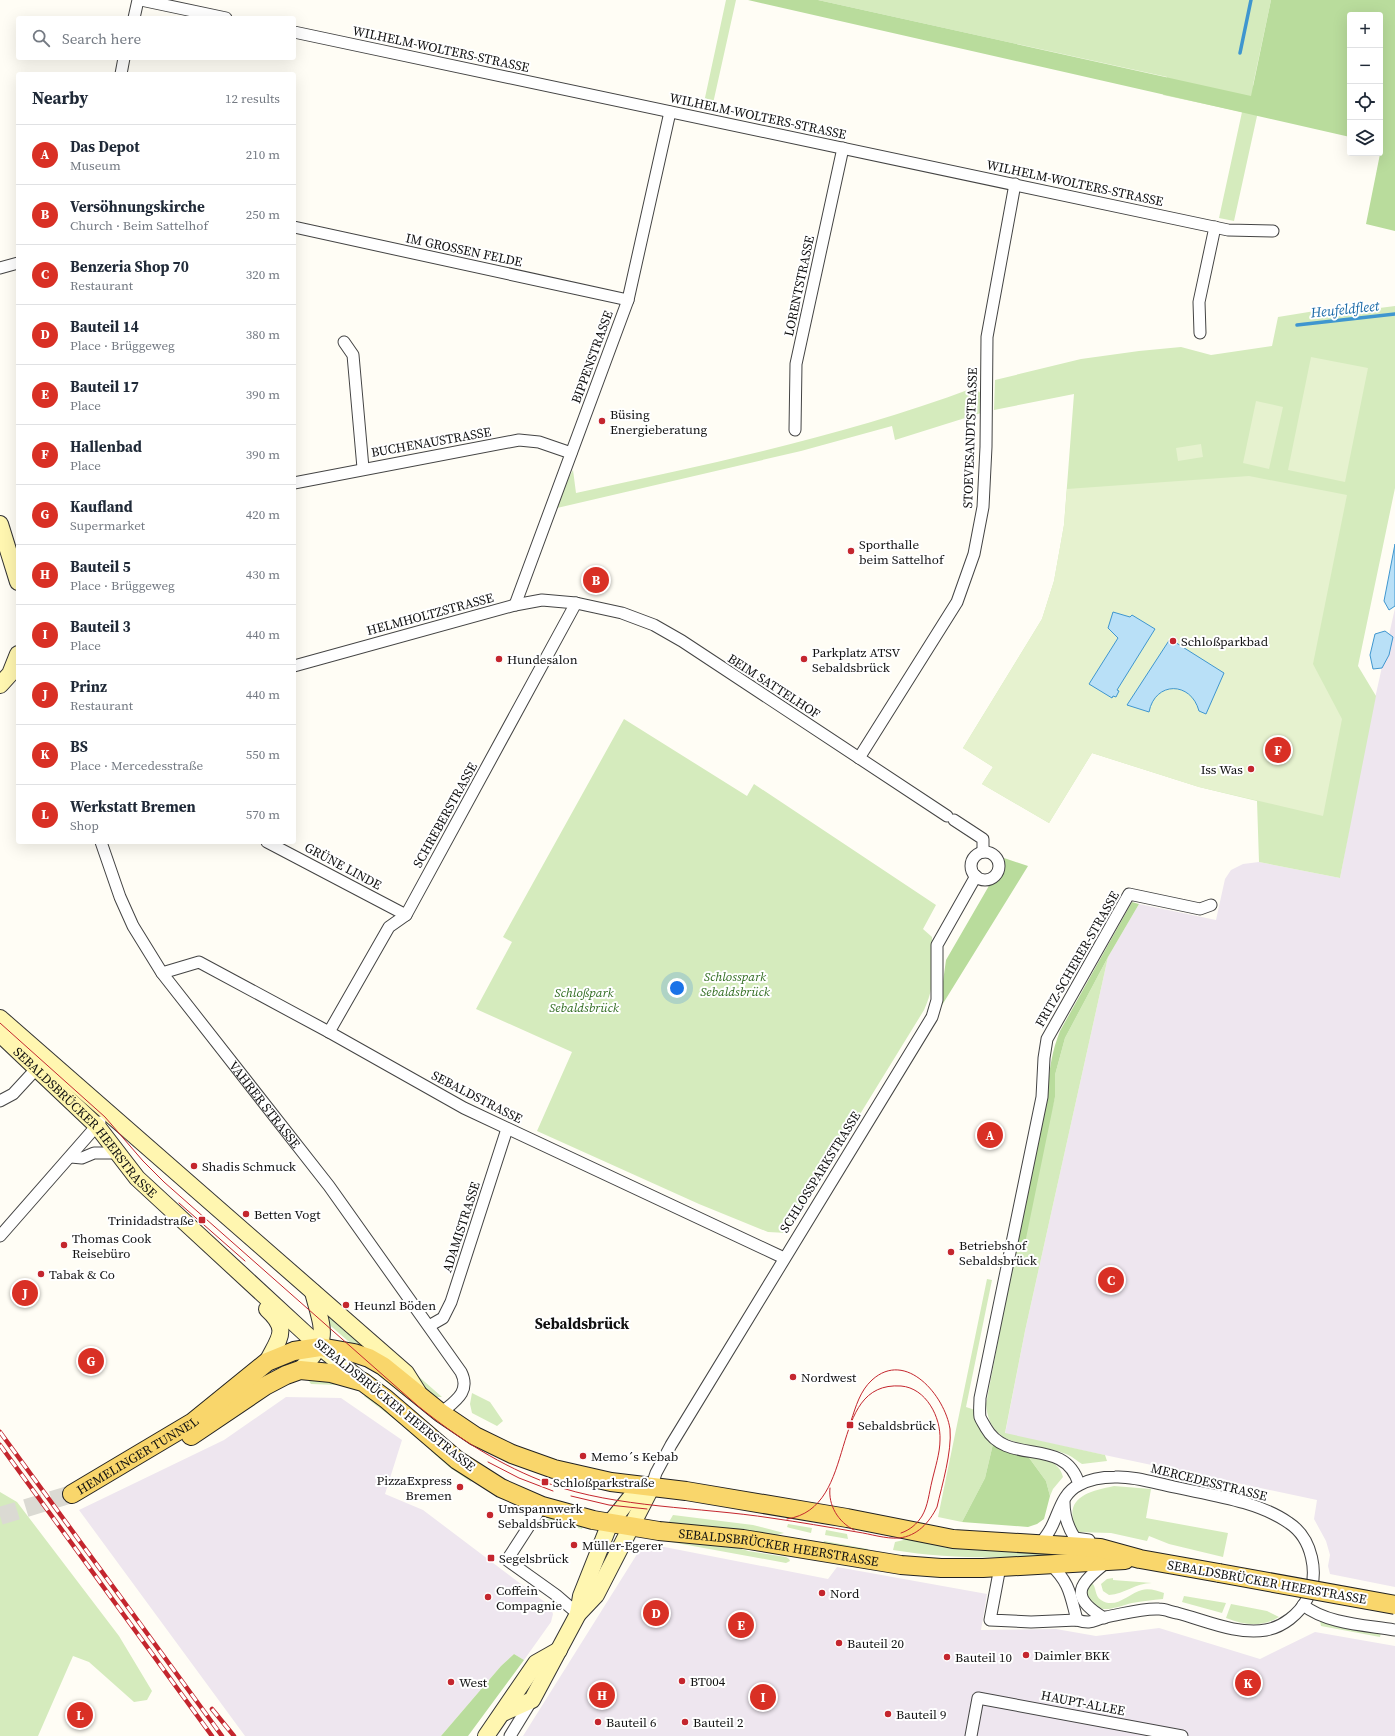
<!DOCTYPE html>
<html lang="en">
<head>
<meta charset="utf-8">
<style>
  :root { --surface:#fff; --page:#f6f6f7; --text:#1f2937; --muted:#747a83; --line:#e0e1e3; --accent:#d93025 }
  body { margin:0; font-family:"Source Serif 4",serif; background:var(--page); color:var(--text) }
  .controls { position:absolute; right:12px; top:12px; display:grid; overflow:hidden; border-radius:4px; box-shadow:0 4px 16px #0002 }
  .controls button { width:36px; height:36px; display:grid; place-items:center; padding:0; border:0; border-bottom:1px solid var(--line); background:var(--surface); color:var(--text); font:20px sans-serif }
  .you { position:absolute; left:677px; top:988px; width:14px; height:14px; margin:-10px; border:3px solid #fff; border-radius:50%; background:#1a73e8; box-shadow:0 0 0 6px #1a73e833 }
  .badge { display:grid; place-items:center; width:26px; height:26px; border-radius:50%; background:var(--accent); color:#fff; font-size:13px; font-weight:700 }
  .pin { position:absolute; translate:-50% -50%; border:2px solid #fff; box-shadow:0 1px 4px #0006 }
  .list { margin:0; padding:0; list-style:none }
  h2 { display:flex; justify-content:space-between; align-items:center; height:52px; margin:0; padding:0 16px; font-size:17px }
  h2 small { font-size:13px; font-weight:400; color:var(--muted) }
  .list li { display:grid; grid-template-columns:26px 1fr auto; gap:12px; align-items:center; box-sizing:border-box; height:60px; padding:0 16px; border-top:1px solid var(--line) }
  .list b { display:block; font-size:15px; white-space:nowrap }
  .list p { margin:0; font-size:13px; white-space:nowrap; color:var(--muted) }
  .list em { font-size:13px; font-style:normal; color:var(--muted) }
  .icon { flex:none; width:22px; height:22px; fill:none; stroke:currentColor; stroke-width:2; stroke-linecap:round; stroke-linejoin:round }
  .map { position:relative; flex:none; width:1395px; height:1736px; overflow:hidden }
  .search { position:absolute; background:var(--surface); box-shadow:0 4px 16px #0002; left:16px; top:16px; width:280px; height:44px; display:flex; align-items:center; gap:10px; box-sizing:border-box; padding:0 14px; border-radius:4px; color:var(--muted); font-size:15px }
  .panel { position:absolute; background:var(--surface); box-shadow:0 4px 16px #0002; left:16px; top:72px; width:280px; height:772px; border-radius:4px }
  .map>svg:first-child { display:block }
  .industrial { fill:#eee6ef }
  .green { fill:#d5ebbd }
  .forest { fill:#b9dc9c }
  .pitch { fill:#e6f2cf }
  .water { fill:#b9e0f7; stroke:#3f96cf }
  .lines { fill:none; stroke-linecap:round; stroke-linejoin:round }
  .stream { stroke:#3f96cf; stroke-width:3.5 }
  .primary-tunnel { stroke:#dbdad3; stroke-width:18; stroke-dasharray:18 9; stroke-linecap:butt }
  .street-casing { stroke:#444; stroke-width:13 }
  .secondary-casing { stroke:#333; stroke-width:18 }
  .primary-casing { stroke:#222; stroke-width:20 }
  .street { stroke:#fff; stroke-width:11 }
  .secondary { stroke:#fff6b0; stroke-width:16 }
  .primary { stroke:#f9d66b; stroke-width:18 }
  .tram { stroke:#c4262e; stroke-width:1 }
  .rail-casing { stroke:#c4262e; stroke-width:4.5 }
  .rail { stroke:#fff; stroke-width:3; stroke-dasharray:9; stroke-linecap:butt }
  .primary-bridge-casing { stroke:#222; stroke-width:20; stroke-linecap:butt }
  .primary-bridge { stroke:#f9d66b; stroke-width:18 }
  .poi-dot { fill:#c4262e; stroke:#fff; stroke-width:1.5 }
  .labels { text-anchor:middle; dominant-baseline:central; stroke-width:4; stroke-linejoin:round; paint-order:stroke }
  .street-label { font-size:13px; fill:#111; stroke:#fff }
  .poi-label { font-size:13px; fill:#111; stroke:#fff; text-anchor:start }
  .park-label { font-size:13px; font-style:italic; fill:#2f6b1f; stroke:#fff }
  .water-label { font-size:14px; font-style:italic; fill:#1768a6; stroke:#fff }
  .quarter-label { font-size:15px; font-weight:bold; fill:#111; stroke:#fff }
</style>
</head>
<body>
<div class="map">
<svg width="1395" height="1736" viewBox="0 0 1395 1736">
  <rect width="100%" height="100%" fill="#fffdf5"/>
  <path class="industrial" d="M1395 608V1587L1330 1574 1328 1566 1330 1555 1326 1541 1314 1519 1317 1500 1005 1434 1025 1331 1108 957 1139 904 1216 920 1225 879 1231 870 1243 864 1259 862 1340 878 1366 739Z
    M286 1397 341 1398 402 1440 385 1494 423 1510 550 1606 553 1614 551 1622 524 1660 514 1654 501 1666 441 1736H245L79 1510 224 1440Z
    M644 1543 828 1579 837 1567 987 1594 981 1630 1056 1629 1096 1636 1159 1628 1260 1659 1315 1632 1395 1646V1736H523Z"/>
  <path class="green" d="M726 0H736L712 108 703 107Z
    M818 0H1271L1253 85 1258 101 1257 116 1234 221 1219 218 1242 112 1163 95 1167 77Z
    M1358 304 1364 310 1395 306V488L1358 666 1376 696 1340 878 1259 862 1257 801 1199 787 1092 753 1049 823 982 784 993 767 963 748 1042 619 1054 581 1064 525 1074 394 994 410 995 380 1081 359 1139 351 1181 347 1211 355 1272 346 1278 317Z
    M973 388 981 393V413L895 440 892 426 801 451 557 508 566 483 573 470 576 493C709 464 845 436 973 388Z
    M624 719 747 796 754 784 936 905 923 929 932 937C934 964 936 984 924 1010L787 1233 768 1232 699 1204 537 1131 572 1052 476 1009 512 942 503 937Z
    M1108 957 1025 1331 1005 1433 1105 1455 1107 1461 1082 1464C1077 1461 1072 1456 1066 1454 1032 1440 990 1452 986 1404L1015 1252 1055 1097V1075L1065 1038Z
    M987 1279 992 1280 966 1407 975 1410C977 1425 982 1434 993 1444L985 1478 962 1522 938 1517Z
    M332 1314 378 1354 355 1347 325 1321Z
    M375 1338 442 1397H436L372 1341Z
    M320 1379 351 1385 352 1389 339 1385 311 1384 308 1380Z
    M368 1393 405 1423 406 1428 364 1396Z
    M472 1393 490 1402 503 1421 497 1426 472 1413 470 1404Z
    M435 1449 473 1479 471 1482 449 1467 431 1451Z
    M1027 1455C1043 1459 1059 1460 1063 1477L1053 1489 1050 1496 1046 1481Z
    M1114 1486 1151 1489 1146 1518 1228 1533 1223 1557 1169 1544 1149 1536 1147 1541 1111 1533 1077 1532C1062 1498 1086 1492 1114 1486Z
    M0 1492 17 1502 119 1636 152 1691 147 1700 134 1702 89 1662 73 1656 38 1736H0Z
    M673 1515 753 1525 784 1533 769 1537 666 1527Z
    M550 1518 559 1519 583 1525 582 1529 545 1520Z
    M788 1524 812 1528 811 1533 790 1528 787 1527Z
    M826 1530 847 1534 848 1539 825 1535Z
    M912 1538 1081 1554C1020 1558 953 1560 893 1550L895 1542Z
    M660 1540 727 1544 748 1551 786 1557 789 1559 790 1561 786 1563Z
    M824 1541 868 1549 867 1553 823 1545Z
    M1113 1578V1580L1152 1583C1135 1583 1125 1594 1109 1595L1103 1591 1101 1584 1107 1579Z
    M1091 1582C1097 1586 1094 1596 1101 1600 1116 1610 1129 1593 1142 1590 1149 1588 1158 1591 1164 1593L1163 1599C1153 1600 1142 1601 1132 1603 1118 1606 1099 1617 1089 1599 1085 1592 1087 1589 1091 1582Z
    M1184 1596 1226 1603 1222 1613 1182 1602Z
    M1231 1604 1267 1611 1279 1617C1261 1628 1244 1625 1226 1618Z
    M1320 1621 1381 1633 1380 1637 1321 1626Z"/>
  <path class="forest" d="M748 0H818L1251 96 1271 0H1395V231L1366 224 1382 144 1380 143V15H1350V137Z
    M1004 858 1028 866 939 1010 946 960 990 884 997 878Z
    M1132 902 1139 904 1108 957 1065 1038 1055 1075V1097L1024 1248 1015 1252 1048 1091C1049 1070 1052 1051 1060 1031Z
    M993 1444 1004 1450 1027 1455 1046 1481 1050 1496 1044 1519 1037 1524 1028 1527 962 1522 985 1478Z
    M514 1654 524 1660 468 1736H441L501 1666Z"/>
  <path class="pitch" d="M1311 357 1368 368 1345 482 1288 470Z
    M1256 401 1283 407 1269 469 1243 463Z
    M1201 444 1203 457 1178 461 1176 448Z
    M1249 476 1347 495 1313 664 1342 719 1323 816 1199 787 1092 753 1049 823 982 784 993 767 963 748 1042 619 1054 581 1064 525 1067 489Z"/>
  <path class="water" d="M1395 544V606L1389 610 1384 601Z
    M1113 612 1130 617 1132 615 1155 629 1117 690 1119 691 1116 697 1113 696 1112 698 1089 684 1118 638 1108 628Z
    M1385 631 1393 637 1389 655 1382 668 1373 669 1370 655 1375 634Z
    M1170 639 1224 673 1206 714 1199 711C1191 681 1155 681 1149 712L1127 705Z"/>
  <g class="lines">
    <path class="stream" d="M1240 53 1251 0
      M1297 325 1395 314"/>
    <path class="primary-tunnel" d="M0 1516 72 1494"/>
    <defs>
      <g id="street">
        <path d="M141 0 226 18"/>
        <path d="M134 18 138 0"/>
        <path d="M294 32 1228 230 1273 231"/>
        <path d="M121 74 124 58"/>
        <path d="M294 227 628 300"/>
        <path d="M0 268 18 263"/>
        <path d="M1200 333 1199 302 1215 227"/>
        <path d="M344 342 353 355 363 468"/>
        <path d="M795 430 796 364 843 148"/>
        <path d="M294 483 519 440 539 442 571 453"/>
        <path d="M515 605 628 300 670 112"/>
        <path d="M294 666 515 605 542 600 576 603 622 613 654 625 682 641 947 816"/>
        <path d="M859 758 957 602 974 554 983 507 986 447 987 337 1015 184"/>
        <path d="M954 820 983 839V852"/>
        <path id="s1" d="M101 842 120 897 133 926 162 973 329 1186 461 1372C471 1392 455 1401 441 1413"/>
        <path d="M267 842 406 915"/>
        <circle cx="985" cy="866" r="14"/>
        <path d="M162 973 199 962 329 1032 464 1108 784 1258"/>
        <path d="M329 1032 389 927 406 915 576 603"/>
        <path d="M0 1101 13 1094 37 1068"/>
        <path d="M71 1157 82 1158 94 1153H116"/>
        <path d="M0 1236 100 1122"/>
        <path d="M429 1326 443 1318 451 1302 507 1129"/>
        <path d="M1079 1484C1064 1435 1008 1467 986 1428 984 1424 981 1420 980 1417 979 1411 980 1404 980 1398L1042 1097 1044 1058 1047 1039 1129 894 1200 909 1211 905"/>
        <path d="M651 1488 656 1473 671 1445 932 1017 937 1000V945L976 876"/>
        <path d="M1064 1502C1064 1516 1067 1526 1075 1538L1089 1540"/>
        <path d="M542 1506 507 1560 556 1595 578 1614"/>
        <path d="M1050 1564C1070 1583 1070 1594 1077 1620"/>
        <path d="M1000 1567 990 1620 1031 1622 1077 1620C1092 1625 1093 1620 1106 1617 1123 1614 1142 1608 1159 1609 1165 1609 1171 1612 1177 1613 1205 1620 1236 1635 1266 1630 1283 1627 1299 1614 1307 1599 1320 1574 1312 1538 1289 1523 1258 1501 1210 1495 1174 1487 1155 1483 1134 1476 1115 1477 1102 1477 1090 1479 1079 1485 1062 1493 1059 1513 1051 1528 1048 1534 1044 1539 1040 1544"/>
        <path d="M1303 1605C1327 1624 1365 1625 1395 1630"/>
        <path d="M1104 1618C1067 1596 1080 1583 1107 1562"/>
        <path d="M510 1736 532 1700"/>
        <path d="M971 1736 978 1698 1182 1736"/>
      </g>
      <g id="secondary">
        <path d="M0 524 18 582"/>
        <path d="M0 685 10 674 18 654"/>
        <path d="M0 1018 406 1373 418 1392"/>
        <path id="s2" d="M0 1034 97 1126 137 1178 320 1347 363 1382"/>
        <path d="M267 1309C290 1330 279 1338 267 1362"/>
        <path d="M300 1370C331 1340 323 1331 313 1292"/>
        <path d="M578 1614 581 1596 610 1523 640 1486"/>
        <path d="M503 1713 532 1700 578 1614 596 1595 651 1488"/>
        <path d="M486 1736 536 1663 559 1650"/>
      </g>
      <g id="primary">
        <path id="s3" d="M191 1436 265 1386 286 1375 300 1370 331 1373 363 1382 386 1399 457 1460 501 1488 542 1506 593 1520 659 1531 743 1539 901 1565 941 1568H983L1125 1560"/>
        <path id="s4" d="M72 1494 193 1422 267 1362 294 1351 320 1347 354 1353 369 1358 383 1366 441 1413 475 1436 512 1454 554 1469 611 1482 686 1491 847 1518 953 1539 1100 1548 1140 1559 1219 1573"/>
      </g>
    </defs>
    <use href="#street" class="street-casing"/>
    <use href="#secondary" class="secondary-casing"/>
    <use href="#primary" class="primary-casing"/>
    <use href="#street" class="street"/>
    <use href="#secondary" class="secondary"/>
    <use href="#primary" class="primary"/>
    <path class="tram" d="M0 1023 105 1117 143 1161 164 1182 418 1406C459 1439 501 1466 550 1484 617 1508 700 1507 771 1518 799 1522 828 1527 857 1532 871 1534 885 1539 899 1538 917 1536 929 1523 937 1507 942 1485 952 1452 950 1429 945 1396 906 1349 872 1380 860 1391 856 1406 851 1421
      M179 1203 245 1261
      M488 1462 519 1478 553 1491
      M830 1488C828 1505 838 1522 854 1530
      M571 1496 609 1505 647 1509
      M787 1519C861 1508 825 1381 901 1386 926 1388 941 1417 940 1440 940 1453 935 1468 932 1481 929 1493 928 1506 922 1516 917 1524 910 1530 901 1533"/>
    <defs>
      <path id="rail" d="M0 1432 222 1736
        M0 1445 212 1736
        M212 1709 234 1736"/>
    </defs>
    <use href="#rail" class="rail-casing"/>
    <use href="#rail" class="rail"/>
    <defs>
      <path id="primary-bridge" d="M1219 1573 1395 1605"/>
    </defs>
    <use href="#primary-bridge" class="primary-bridge-casing"/>
    <use href="#primary-bridge" class="primary-bridge"/>
  </g>
  <g class="poi-dot">
    <circle cx="602" cy="421" r="4"/>
    <circle cx="851" cy="551" r="4"/>
    <circle cx="1173" cy="641" r="4"/>
    <circle cx="499" cy="659" r="4"/>
    <circle cx="804" cy="659" r="4"/>
    <circle cx="1251" cy="769" r="4"/>
    <circle cx="194" cy="1166" r="4"/>
    <circle cx="246" cy="1214" r="4"/>
    <rect x="198" y="1216" width="8" height="8" rx="2"/>
    <circle cx="64" cy="1245" r="4"/>
    <circle cx="951" cy="1252" r="4"/>
    <circle cx="41" cy="1274" r="4"/>
    <circle cx="346" cy="1305" r="4"/>
    <circle cx="793" cy="1377" r="4"/>
    <rect x="846" y="1421" width="8" height="8" rx="2"/>
    <circle cx="583" cy="1456" r="4"/>
    <rect x="541" y="1478" width="8" height="8" rx="2"/>
    <circle cx="460" cy="1487" r="4"/>
    <circle cx="490" cy="1515" r="4"/>
    <circle cx="574" cy="1545" r="4"/>
    <rect x="487" y="1554" width="8" height="8" rx="2"/>
    <circle cx="822" cy="1593" r="4"/>
    <circle cx="488" cy="1597" r="4"/>
    <circle cx="839" cy="1643" r="4"/>
    <circle cx="1026" cy="1655" r="4"/>
    <circle cx="947" cy="1657" r="4"/>
    <circle cx="682" cy="1681" r="4"/>
    <circle cx="451" cy="1682" r="4"/>
    <circle cx="888" cy="1714" r="4"/>
    <circle cx="598" cy="1722" r="4"/>
    <circle cx="685" cy="1722" r="4"/>
  </g>
  <g class="labels">
    <g class="street-label">
      <text transform="translate(441 49) rotate(12)">WILHELM-WOLTERS-STRASSE</text>
      <text transform="translate(758 116) rotate(12)">WILHELM-WOLTERS-STRASSE</text>
      <text transform="translate(1075 183) rotate(12)">WILHELM-WOLTERS-STRASSE</text>
      <text transform="translate(464 250) rotate(12)">IM GROSSEN FELDE</text>
      <text transform="translate(799 286) rotate(-78)">LORENTSTRASSE</text>
      <text transform="translate(592 357) rotate(-70)">BIPPENSTRASSE</text>
      <text transform="translate(970 438) rotate(-88)">STOEVESANDTSTRASSE</text>
      <text transform="translate(431 442) rotate(-10)">BUCHENAUSTRASSE</text>
      <text transform="translate(430 614) rotate(-15)">HELMHOLTZSTRASSE</text>
      <text transform="translate(774 686) rotate(33)">BEIM SATTELHOF</text>
      <text transform="translate(445 815) rotate(-61)">SCHREBERSTRASSE</text>
      <text transform="translate(343 866) rotate(28)">GRÜNE LINDE</text>
      <text transform="translate(1077 959) rotate(-60)">FRITZ-SCHERER-STRASSE</text>
      <text transform="translate(477 1097) rotate(27)">SEBALDSTRASSE</text>
      <text stroke="none"><textPath href="#s1" startOffset="312">VAHRER STRASSE</textPath></text>
      <text stroke="none"><textPath href="#s2" startOffset="123">SEBALDSBRÜCKER HEERSTRASSE</textPath></text>
      <text transform="translate(820 1172) rotate(-58)">SCHLOSSPARKSTRASSE</text>
      <text transform="translate(461 1227) rotate(-72)">ADAMISTRASSE</text>
      <text transform="translate(395 1405) rotate(39)">SEBALDSBRÜCKER HEERSTRASSE</text>
      <text stroke="none"><textPath href="#s4" startOffset="76">HEMELINGER TUNNEL</textPath></text>
      <text transform="translate(1209 1482) rotate(14)">MERCEDESSTRASSE</text>
      <text stroke="none"><textPath href="#s3" startOffset="652">SEBALDSBRÜCKER HEERSTRASSE</textPath></text>
      <text transform="translate(1267 1582) rotate(10)">SEBALDSBRÜCKER HEERSTRASSE</text>
      <text transform="translate(1083 1703) rotate(11)">HAUPT-ALLEE</text>
    </g>
    <g class="poi-label">
      <text x="610" y="414">Büsing<tspan x="610" dy="15">Energieberatung</tspan></text>
      <text x="859" y="544">Sporthalle<tspan x="859" dy="15">beim Sattelhof</tspan></text>
      <text x="1181" y="641">Schloßparkbad</text>
      <text x="812" y="652">Parkplatz ATSV<tspan x="812" dy="15">Sebaldsbrück</tspan></text>
      <text x="507" y="659">Hundesalon</text>
      <text x="1243" y="769" text-anchor="end">Iss Was</text>
      <text x="202" y="1166">Shadis Schmuck</text>
      <text x="254" y="1214">Betten Vogt</text>
      <text x="194" y="1220" text-anchor="end">Trinidadstraße</text>
      <text x="72" y="1238">Thomas Cook<tspan x="72" dy="15">Reisebüro</tspan></text>
      <text x="959" y="1245">Betriebshof<tspan x="959" dy="15">Sebaldsbrück</tspan></text>
      <text x="49" y="1274">Tabak &amp; Co</text>
      <text x="354" y="1305">Heunzl Böden</text>
      <text x="801" y="1377">Nordwest</text>
      <text x="858" y="1425">Sebaldsbrück</text>
      <text x="591" y="1456">Memo´s Kebab</text>
      <text x="452" y="1480" text-anchor="end">PizzaExpress<tspan x="452" dy="15">Bremen</tspan></text>
      <text x="553" y="1482">Schloßparkstraße</text>
      <text x="498" y="1508">Umspannwerk<tspan x="498" dy="15">Sebaldsbrück</tspan></text>
      <text x="582" y="1545">Müller-Egerer</text>
      <text x="499" y="1558">Segelsbrück</text>
      <text x="496" y="1590">Coffein<tspan x="496" dy="15">Compagnie</tspan></text>
      <text x="830" y="1593">Nord</text>
      <text x="847" y="1643">Bauteil 20</text>
      <text x="1034" y="1655">Daimler BKK</text>
      <text x="955" y="1657">Bauteil 10</text>
      <text x="690" y="1681">BT004</text>
      <text x="459" y="1682">West</text>
      <text x="896" y="1714">Bauteil 9</text>
      <text x="606" y="1722">Bauteil 6</text>
      <text x="693" y="1722">Bauteil 2</text>
    </g>
    <g class="park-label">
      <text x="735" y="976">Schlosspark<tspan x="735" dy="15">Sebaldsbrück</tspan></text>
      <text x="584" y="992">Schloßpark<tspan x="584" dy="15">Sebaldsbrück</tspan></text>
    </g>
    <g class="water-label">
      <text transform="translate(1345 309) rotate(-6)">Heufeldfleet</text>
    </g>
    <g class="quarter-label">
      <text x="582" y="1323">Sebaldsbrück</text>
    </g>
  </g>
</svg>
<div class="controls">
<button>+</button>
<button>−</button>
<button><svg class="icon" aria-label="locate" viewBox="0 0 24 24"><circle cx="12" cy="12" r="6"/><path d="M12 2v4M12 18v4M2 12h4M18 12h4"/></svg></button>
<button><svg class="icon" aria-label="layers" viewBox="0 0 24 24"><path d="M12 4l9 5-9 5-9-5zM3 14l9 5 9-5"/></svg></button>
</div>
<div class="you"></div>
<div class="pin badge" style="left:990px;top:1135px">A</div>
<div class="pin badge" style="left:596px;top:580px">B</div>
<div class="pin badge" style="left:1111px;top:1280px">C</div>
<div class="pin badge" style="left:656px;top:1613px">D</div>
<div class="pin badge" style="left:741px;top:1625px">E</div>
<div class="pin badge" style="left:1278px;top:750px">F</div>
<div class="pin badge" style="left:91px;top:1361px">G</div>
<div class="pin badge" style="left:602px;top:1695px">H</div>
<div class="pin badge" style="left:763px;top:1697px">I</div>
<div class="pin badge" style="left:25px;top:1293px">J</div>
<div class="pin badge" style="left:1248px;top:1683px">K</div>
<div class="pin badge" style="left:80px;top:1715px">L</div>
<div class="search"><svg class="icon" aria-label="search" viewBox="0 0 24 24"><circle cx="10" cy="10" r="6"/><path d="M15 15l6 6"/></svg>Search here</div>
<section class="panel">
<h2>Nearby<small>12 results</small></h2>
<ul class="list">
<li><span class="badge">A</span><div><b>Das Depot</b><p>Museum</p></div><em>210 m</em></li>
<li><span class="badge">B</span><div><b>Versöhnungskirche</b><p>Church · Beim Sattelhof</p></div><em>250 m</em></li>
<li><span class="badge">C</span><div><b>Benzeria Shop 70</b><p>Restaurant</p></div><em>320 m</em></li>
<li><span class="badge">D</span><div><b>Bauteil 14</b><p>Place · Brüggeweg</p></div><em>380 m</em></li>
<li><span class="badge">E</span><div><b>Bauteil 17</b><p>Place</p></div><em>390 m</em></li>
<li><span class="badge">F</span><div><b>Hallenbad</b><p>Place</p></div><em>390 m</em></li>
<li><span class="badge">G</span><div><b>Kaufland</b><p>Supermarket</p></div><em>420 m</em></li>
<li><span class="badge">H</span><div><b>Bauteil 5</b><p>Place · Brüggeweg</p></div><em>430 m</em></li>
<li><span class="badge">I</span><div><b>Bauteil 3</b><p>Place</p></div><em>440 m</em></li>
<li><span class="badge">J</span><div><b>Prinz</b><p>Restaurant</p></div><em>440 m</em></li>
<li><span class="badge">K</span><div><b>BS</b><p>Place · Mercedesstraße</p></div><em>550 m</em></li>
<li><span class="badge">L</span><div><b>Werkstatt Bremen</b><p>Shop</p></div><em>570 m</em></li>
</ul>
</section>
</div>
</body>
</html>
